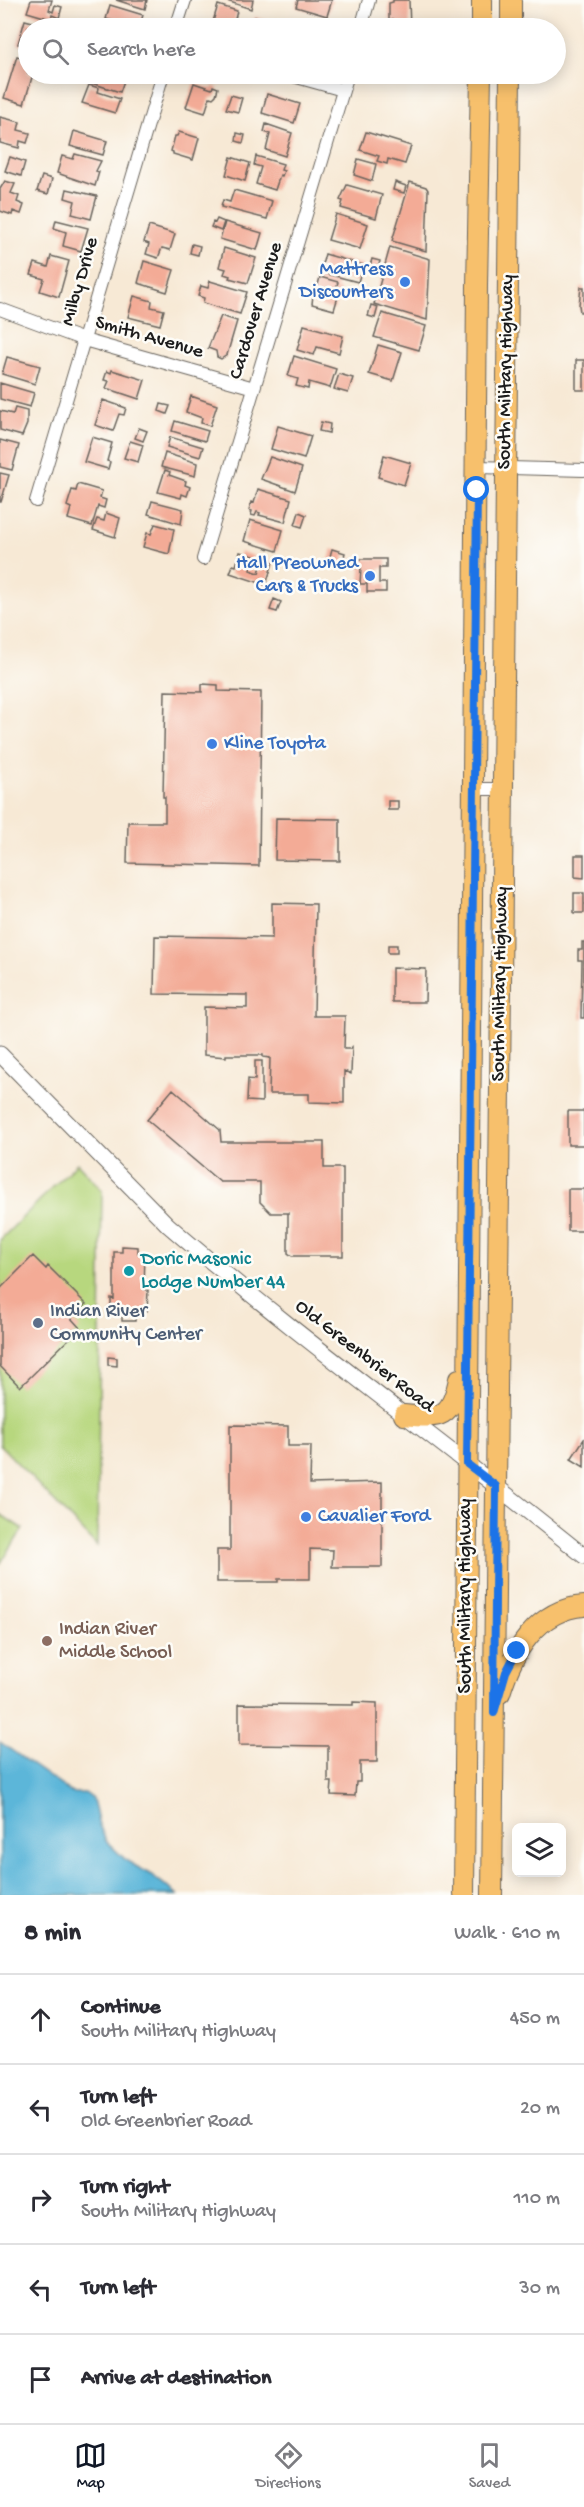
<!DOCTYPE html>
<html lang="en">
<head>
<meta charset="utf-8">
<style>
  :root { --surface:#fff; --page:#f2f2f3; --text:#2b2b33; --muted:#7c7c81; --line:#e1e1e2; --accent:#111827 }
  body { margin:0; font-family:"Gochi Hand",sans-serif; background:var(--page); color:var(--text) }
  .controls { position:absolute; right:18px; bottom:18px; display:grid; overflow:hidden; border-radius:9px; box-shadow:0 3px 15px #0003 }
  .controls button { width:54px; height:54px; display:grid; place-items:center; padding:0; border:0; border-bottom:2px solid var(--line); background:var(--surface); color:var(--text); font:30px sans-serif }
  .stop { position:absolute; width:18px; height:18px; margin:-14px; border:4px solid #1a73e8; border-radius:50%; background:#fff }
  .stop.end { background:#1a73e8; border-color:#fff; box-shadow:0 2px 6px #0008 }
  .list { margin:0; padding:0; list-style:none }
  h2 { display:flex; justify-content:space-between; align-items:center; height:78px; margin:0; padding:0 24px; font-size:26px }
  h2 small { font-size:20px; font-weight:400; color:var(--muted) }
  .list li { display:grid; grid-template-columns:39px 1fr auto; gap:18px; align-items:center; box-sizing:border-box; height:90px; padding:0 24px; border-top:2px solid var(--line) }
  .list b { display:block; font-size:22px; white-space:nowrap }
  .list p { margin:0; font-size:20px; white-space:nowrap; color:var(--muted) }
  .list em { font-size:20px; font-style:normal; color:var(--muted) }
  .icon { flex:none; width:33px; height:33px; fill:none; stroke:currentColor; stroke-width:2; stroke-linecap:round; stroke-linejoin:round }
  .map { position:relative; flex:none; width:584px; height:1895px; overflow:hidden }
  .search { position:absolute; background:var(--surface); box-shadow:0 3px 15px #0003; left:18px; right:18px; top:18px; height:66px; display:flex; align-items:center; gap:15px; box-sizing:border-box; padding:0 21px; border-radius:33px; color:var(--muted); font-size:22px }
  .sheet { height:528px; background:var(--surface) }
  nav { display:flex; justify-content:space-around; align-items:center; box-sizing:border-box; height:84px; border-top:2px solid var(--line); background:var(--surface); font-size:16px; color:var(--muted) }
  nav a { display:grid; justify-items:center; gap:3px }
  nav .on { color:var(--accent) }
  .map>svg:first-child { display:block }
  .green { fill:#b7d77e; stroke:#6a7a4d; stroke-width:1.5 }
  .water { fill:#5bb6d9; stroke:#3c697a; stroke-width:1.5 }
  .building { fill:#f3ab96 }
  .lines { fill:none; stroke-linecap:round; stroke-linejoin:round }
  .minor-casing { stroke:#69645d; stroke-width:14 }
  .tertiary-casing { stroke:#69645d; stroke-width:17 }
  .primary-casing { stroke:#69645d; stroke-width:22 }
  .minor { stroke:#fff; stroke-width:12 }
  .tertiary { stroke:#fff; stroke-width:15 }
  .primary { stroke:#f7c06c; stroke-width:20 }
  .route { stroke:#1a73e8; stroke-width:8 }
  .shop-dot { fill:#3f7fe0; stroke:#fdfcf7; stroke-width:2 }
  .culture-dot { fill:#0f9aa8; stroke:#fdfcf7; stroke-width:2 }
  .service-dot { fill:#5c6f8a; stroke:#fdfcf7; stroke-width:2 }
  .education-dot { fill:#8d6e63; stroke:#fdfcf7; stroke-width:2 }
  .labels { text-anchor:middle; dominant-baseline:central; stroke-width:5; stroke-linejoin:round; paint-order:stroke }
  .shop-label { font-size:20px; fill:#366cbe; stroke:#fdfcf7; text-anchor:end }
  .street-label { font-size:20px; fill:#1c1c1c; stroke:#fdfcf7 }
  .culture-label { font-size:20px; fill:#0d838f; stroke:#fdfcf7; text-anchor:start }
  .service-label { font-size:20px; fill:#4e5e75; stroke:#fdfcf7; text-anchor:start }
  .education-label { font-size:20px; fill:#785e54; stroke:#fdfcf7; text-anchor:start }
</style>
</head>
<body>
<div class="map">
<svg width="584" height="1895" viewBox="0 0 584 1895">
  <rect width="100%" height="100%" fill="#fdfcf7"/>
  <filter id="ink" filterUnits="userSpaceOnUse"><feTurbulence type="fractalNoise" baseFrequency=".0167" numOctaves="2"/><feDisplacementMap in="SourceGraphic" scale="12" xChannelSelector="R" yChannelSelector="G"/><feConvolveMatrix kernelMatrix="1 2 1 2 8 2 1 2 1" color-interpolation-filters="sRGB"/></filter>
  <filter id="wash" filterUnits="userSpaceOnUse"><feTurbulence type="fractalNoise" baseFrequency=".008" numOctaves="4" result="noise"/><feDisplacementMap in="SourceGraphic" scale="24" xChannelSelector="R" yChannelSelector="G"/><feGaussianBlur stdDeviation="1.35" result="paint"/><feColorMatrix in="noise" values="0 0 0 0 0 0 0 0 0 0 0 0 0 0 0 0 0 1.4 0 .05"/><feComposite in="paint" operator="in"/></filter>
  <g filter="url(#wash)">
    <rect width="100%" height="100%" fill="#f7e9d5"/>
    <path class="green" d="M77 1163 102 1190 97 1546 0 1445V1240Z
      M0 1514 23 1529 0 1564Z"/>
    <path class="water" d="M0 1742 72 1793H85L93 1799 98 1822 106 1841 127 1861 153 1876 178 1895H0Z"/>
    <g id="blocks">
      <path class="building" d="M31 0H52L49 10 53 12 55 5 62 7 59 18 52 15 51 19 27 12Z
        M116 0H147L145 9Z
        M224 0H253L251 9Z
        M298 0H332L327 16 296 7Z
        M393 0H409L410 28H393V19L389 20V3L393 2Z
        M110 5 143 15 139 28 106 19Z
        M218 5 237 11 234 23 237 24 236 28H211Z
        M255 17 267 21 264 28H252Z
        M25 20 44 25 43 28H28V47L18 44Z
        M270 22 282 25 281 28H268Z
        M297 22 318 28H295Z
        M17 56 28 59V74H33L24 104 4 98Z
        M90 74H109L125 78 120 92 88 82Z
        M194 83 212 89 213 86 218 88 216 95 213 98 210 97 205 113 186 107Z
        M89 85 99 88 98 92 120 99 115 113 82 103Z
        M267 94 300 104 294 123 262 113Z
        M231 95 242 98 238 112 226 109Z
        M0 117 20 122 18 130 30 133 27 143 20 141 19 148 0 143Z
        M266 124 292 133 285 156 266 150 270 134 264 132Z
        M74 131 107 141 103 155 70 146Z
        M179 132 199 138 193 160 173 154V152L171 151 175 136H177Z
        M366 132 411 146 405 164 388 159 387 164 377 161 379 156 360 150Z
        M237 133 245 135 243 143 236 141Z
        M75 154 101 161 96 171 99 172 95 186 57 173 62 156 73 159Z
        M256 156 283 164 281 170 284 171 282 176 280 175 275 190 256 184 261 167 254 165Z
        M10 157 25 162 21 176 5 171Z
        M231 157 250 163 245 181 226 175Z
        M358 159 376 164 372 181 354 175Z
        M42 176 52 179 48 194 37 191Z
        M5 181 15 184 11 193 19 196 17 202 24 205 21 214 13 211 12 215 0 211V189Z
        M395 182 406 186 404 193 393 190Z
        M410 182 426 187 428 190 426 251 392 241Z
        M347 185 382 195 376 218 341 208 343 201 340 200Z
        M67 189 97 196 91 219 72 214 75 201 65 198Z
        M234 190 272 201 267 219 221 207 223 200 230 202Z
        M336 214 368 224 360 249 328 240Z
        M217 219 224 222 221 231 211 227 213 222 215 223Z
        M56 220 88 228 81 251 63 246 66 232 54 228Z
        M225 222 262 233 257 250 220 239Z
        M149 226 175 234 170 250 162 248 158 258 146 254 149 244 144 242Z
        M192 244 200 246 198 255 190 253Z
        M390 247 430 259 427 320 374 304Z
        M224 248 256 258 248 283 229 278 230 276 224 274 226 269 219 267Z
        M325 254 363 265 358 282 320 272Z
        M51 256 69 261 59 297 40 291 44 279 31 275 35 263 48 267Z
        M372 259 380 261 377 272 369 269Z
        M144 261 174 270 167 292 138 283Z
        M320 277 338 282 336 289 340 290 334 310 312 304 314 286 318 285Z
        M210 281 247 292 240 314 203 303 204 298 198 296 201 286 208 288Z
        M581 287H584V312H580L579 305Z
        M134 296 152 301 151 307 164 310 160 325 128 317Z
        M371 305 378 307 375 318 368 316Z
        M382 313 426 326 419 350 374 337Z
        M221 316 237 321 227 355 221 359 217 357 216 351 208 348Z
        M304 325 343 336 339 353 317 347 314 355 297 350Z
        M378 345 402 352 393 381 369 374Z
        M294 356 336 369 330 388 309 382 308 389 296 386 298 379 288 376Z
        M7 357 40 366 35 384 2 374Z
        M576 360H584V390H576Z
        M112 370 145 380 139 399 106 388 109 381 104 380 107 371 111 373Z
        M339 374 353 378 348 393 334 389Z
        M0 383 34 393 30 407 0 399Z
        M191 396 217 405 210 426 201 423 202 418 186 412Z
        M103 400 126 408 124 415 119 414 113 431 95 425Z
        M161 404 170 406 167 414 159 411Z
        M15 408 27 411V424L22 436 0 430V411L13 414Z
        M175 421 208 431 205 441 172 431Z
        M321 422 330 424 329 433 319 431Z
        M278 426 311 436 304 459 271 449Z
        M139 428 147 431 143 441 135 438Z
        M92 437 112 443 107 461 110 462 108 469 84 462Z
        M170 437 203 447 200 457 167 447Z
        M0 440 19 445 12 470 0 467Z
        M130 441 143 445 138 462 124 458Z
        M165 453 197 463 195 476 161 467Z
        M384 455 411 463 404 485 378 477Z
        M270 457 302 468 295 491 261 479Z
        M165 470 170 472 169 475 186 481 185 485 190 487 187 496 182 494 181 498 158 492Z
        M0 473 9 475 1 502H0Z
        M78 484 102 491 100 498 106 500 104 508 98 506 92 526 68 519 71 508 67 506 72 490 76 491Z
        M258 489 291 499 285 522 259 515 260 513 257 512 255 516 251 515 252 511 249 510 251 502 254 503Z
        M152 501 183 509 181 524 148 514Z
        M299 512 306 515 302 527 295 525Z
        M106 513 120 518 115 537 93 530 97 519 104 521Z
        M250 520 283 530 277 551 244 541Z
        M155 524 174 529 169 554 143 547 147 533 151 534Z
        M332 549 345 553 342 564 329 560Z
        M240 552 254 556 250 570 259 573 263 559 273 562 266 585 230 573 233 565 236 566Z
        M350 559H386V568H379V583H386V592H367V584H360L361 568 350 567Z
        M274 599 281 602 277 612 270 610Z
        M202 684 218 685V691L261 692 259 866 127 863 128 822H165V797H163L165 691 202 692Z
        M388 801H398V810H388Z
        M276 818 340 819V861L275 860Z
        M575 855H584V878L575 877Z
        M574 893H584V913H574Z
        M272 903 316 904 314 1016H345L344 1049H350L352 1047 351 1074 344 1071V1103L309 1102V1094H269L270 1058 263 1057V1055H226V1057L204 1055V1007L247 1008V995L154 994 155 936 272 938Z
        M582 942H584V1018H581L582 960H578V950H582Z
        M388 945H397V953H388Z
        M392 968 426 969 425 1002H392Z
        M255 1061H262V1102L247 1101 248 1079 255 1080Z
        M173 1089 220 1130 221 1142H324V1168H343V1256H292L288 1253V1213H271L260 1202V1182H220L147 1120Z
        M568 1111H584V1145H568Z
        M568 1189H584V1231H568Z
        M122 1246 138 1247V1253H145L144 1289 148 1290 147 1311H144L143 1315H135V1321H122V1315H113V1305H111V1298L114 1299V1252H122Z
        M33 1256 46 1269 48 1266 86 1304 71 1318 80 1328 20 1387 0 1366V1286L1 1288Z
        M108 1357 117 1358V1366L108 1365Z
        M230 1425 288 1426V1446H311L310 1484 382 1482V1567H332L333 1550 310 1549V1579H278V1582H217V1550H230Z
        M584 1439V1467L571 1459Z
        M353 1702 377 1703V1762H360V1782H356L355 1796 331 1795 332 1782H328V1746L239 1745V1704L353 1705Z"/>
    </g>
  </g>
  <g filter="url(#ink)">
    <use href="#blocks" fill-opacity="0" stroke="#69645d" stroke-width="1.5"/>
    <g class="lines">
      <defs>
        <path id="minor" d="M176 28 185 0
          M361 28 369 0
          M286 74 343 90
          M0 309 84 340 254 388
          M477 467 584 470
          M36 501 163 74
          M203 559 348 74
          M474 789H503"/>
        <path id="tertiary" d="M0 1054 168 1225C302 1341 446 1444 584 1556"/>
        <path id="primary" d="M482 28V0
          M511 28V0
          M404 1415C442 1419 451 1418 459 1379
          M500 1693C512 1653 537 1609 584 1606
          M464 1895 477 286 481 74
          M492 1895 510 74"/>
      </defs>
      <use href="#minor" class="minor-casing"/>
      <use href="#tertiary" class="tertiary-casing"/>
      <use href="#primary" class="primary-casing"/>
      <use href="#minor" class="minor"/>
      <use href="#tertiary" class="tertiary"/>
      <use href="#primary" class="primary"/>
    </g>
  </g>
  <g class="lines" filter="url(#ink)">
    <path class="route" d="M477 490 467 1464 496 1486 494 1713 506 1672 517 1651"/>
  </g>
  <g class="shop-dot">
    <circle cx="405" cy="282" r="6"/>
    <circle cx="370" cy="576" r="6"/>
    <circle cx="212" cy="744" r="6"/>
    <circle cx="306" cy="1517" r="6"/>
  </g>
  <circle class="culture-dot" cx="129" cy="1271" r="6"/>
  <circle class="service-dot" cx="38" cy="1323" r="6"/>
  <circle class="education-dot" cx="47" cy="1641" r="6"/>
  <g class="labels">
    <g class="shop-label">
      <text x="393" y="270">Mattress<tspan x="393" dy="23">Discounters</tspan></text>
      <text x="358" y="564">Hall Preowned<tspan x="358" dy="23">Cars &amp; Trucks</tspan></text>
      <text x="224" y="744" text-anchor="start">Kline Toyota</text>
      <text x="318" y="1517" text-anchor="start">Cavalier Ford</text>
    </g>
    <g class="street-label">
      <text transform="translate(81 282) rotate(-74)">Milby Drive</text>
      <text transform="translate(257 311) rotate(-73)">Cardover Avenue</text>
      <text transform="translate(149 338) rotate(16)">Smith Avenue</text>
      <text transform="translate(507 372) rotate(-89)">South Military Highway</text>
      <text transform="translate(501 984) rotate(-89)">South Military Highway</text>
      <text transform="translate(364 1357) rotate(38)">Old Greenbrier Road</text>
      <text transform="translate(466 1596) rotate(-90)">South Military Highway</text>
    </g>
    <g class="culture-label">
      <text x="141" y="1260">Doric Masonic<tspan x="141" dy="23">Lodge Number 44</tspan></text>
    </g>
    <g class="service-label">
      <text x="50" y="1312">Indian River<tspan x="50" dy="23">Community Center</tspan></text>
    </g>
    <g class="education-label">
      <text x="59" y="1630">Indian River<tspan x="59" dy="23">Middle School</tspan></text>
    </g>
  </g>
</svg>
<div class="controls">
<button><svg class="icon" aria-label="layers" viewBox="0 0 24 24"><path d="M12 4l9 5-9 5-9-5zM3 14l9 5 9-5"/></svg></button>
</div>
<div class="stop" style="left:477px;top:490px"></div>
<div class="stop end" style="left:517px;top:1651px"></div>
<div class="search"><svg class="icon" aria-label="search" viewBox="0 0 24 24"><circle cx="10" cy="10" r="6"/><path d="M15 15l6 6"/></svg>Search here</div>
</div>
<section class="sheet">
<h2>8 min<small>Walk · 610 m</small></h2>
<ul class="list">
<li><svg class="icon" aria-label="ahead" viewBox="0 0 24 24"><path d="M12 20V5M6 11l6-6 6 6"/></svg><div><b>Continue</b><p>South Military Highway</p></div><em>450 m</em></li>
<li><svg class="icon" aria-label="left" viewBox="0 0 24 24"><path d="M17 20v-9H6M10 6l-5 5 5 5"/></svg><div><b>Turn left</b><p>Old Greenbrier Road</p></div><em>20 m</em></li>
<li><svg class="icon" aria-label="right" viewBox="0 0 24 24"><path d="M7 20v-9h11M14 6l5 5-5 5"/></svg><div><b>Turn right</b><p>South Military Highway</p></div><em>110 m</em></li>
<li><svg class="icon" aria-label="left" viewBox="0 0 24 24"><path d="M17 20v-9H6M10 6l-5 5 5 5"/></svg><div><b>Turn left</b></div><em>30 m</em></li>
<li><svg class="icon" aria-label="arrive" viewBox="0 0 24 24"><path d="M6 21V4h12l-3 4 3 4H6"/></svg><div><b>Arrive at destination</b></div></li>
</ul>
</section>
<nav>
<a class="on"><svg class="icon" aria-label="map" viewBox="0 0 24 24"><path d="M3 6l6-2 6 2 6-2v14l-6 2-6-2-6 2zM9 4v14M15 6v14"/></svg>Map</a>
<a><svg class="icon" aria-label="directions" viewBox="0 0 24 24"><path d="M12 3l9 9-9 9-9-9zM9 14v-3h6M13 9l2 2-2 2"/></svg>Directions</a>
<a><svg class="icon" aria-label="saved" viewBox="0 0 24 24"><path d="M7 4h10v16l-5-4-5 4z"/></svg>Saved</a>
</nav>
</body>
</html>
